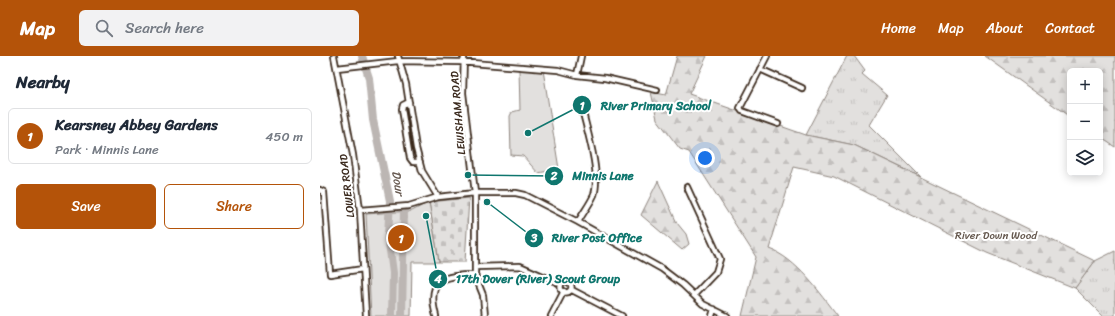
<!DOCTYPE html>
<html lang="en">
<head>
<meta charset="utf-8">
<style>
  :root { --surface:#fff; --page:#f2f2f3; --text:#1f2937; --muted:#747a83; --line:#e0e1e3; --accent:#b45309 }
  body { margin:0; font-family:Sriracha,sans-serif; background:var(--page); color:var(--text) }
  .controls { position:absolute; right:12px; top:12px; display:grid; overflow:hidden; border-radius:6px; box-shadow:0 2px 10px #0003 }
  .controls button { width:36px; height:36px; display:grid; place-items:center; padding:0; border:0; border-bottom:1px solid var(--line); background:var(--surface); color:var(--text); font:20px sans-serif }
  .you { position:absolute; left:385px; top:102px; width:14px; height:14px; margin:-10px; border:3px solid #fff; border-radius:50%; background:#1a73e8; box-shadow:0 0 0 6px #1a73e833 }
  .badge { display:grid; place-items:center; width:26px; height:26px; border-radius:50%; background:var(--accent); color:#fff; font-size:13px; font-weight:700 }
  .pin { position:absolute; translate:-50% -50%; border:2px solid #fff; box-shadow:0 1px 4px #0006 }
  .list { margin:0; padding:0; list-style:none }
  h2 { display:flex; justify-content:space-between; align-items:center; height:52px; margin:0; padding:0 16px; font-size:17px }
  h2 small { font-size:13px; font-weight:400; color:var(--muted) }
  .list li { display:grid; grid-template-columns:26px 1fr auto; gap:12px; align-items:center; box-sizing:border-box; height:56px; margin:0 8px 8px; padding:0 8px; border:1px solid var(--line); border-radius:6px }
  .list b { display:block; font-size:15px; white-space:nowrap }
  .list p { margin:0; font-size:13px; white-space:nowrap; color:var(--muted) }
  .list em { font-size:13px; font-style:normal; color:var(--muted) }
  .actions { display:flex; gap:8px; padding:12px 16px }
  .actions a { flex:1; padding:9px 0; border:1px solid var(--accent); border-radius:6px; text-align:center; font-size:14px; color:var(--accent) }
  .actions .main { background:var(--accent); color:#fff }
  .icon { flex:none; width:22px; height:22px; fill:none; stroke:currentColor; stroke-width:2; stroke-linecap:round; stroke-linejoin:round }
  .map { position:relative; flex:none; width:795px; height:260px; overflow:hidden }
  header { display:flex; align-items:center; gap:24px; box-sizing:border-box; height:56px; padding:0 20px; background:var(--accent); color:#fff }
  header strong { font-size:19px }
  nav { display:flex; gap:22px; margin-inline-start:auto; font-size:14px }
  .search { width:280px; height:36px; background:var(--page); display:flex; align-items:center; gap:10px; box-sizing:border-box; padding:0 14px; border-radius:6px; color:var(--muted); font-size:15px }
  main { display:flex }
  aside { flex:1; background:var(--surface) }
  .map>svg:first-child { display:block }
  .grass { fill:url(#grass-tufts); stroke:#8e857e }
  .forest { fill:url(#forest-firs); stroke:#8e857e }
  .cemetery { fill:url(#cemetery-stones); stroke:#8e857e }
  .green { fill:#e2e0de; stroke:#8e857e }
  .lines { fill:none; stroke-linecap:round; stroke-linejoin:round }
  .river { stroke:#bcb6b3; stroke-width:8 }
  .minor-casing { stroke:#3b2a1e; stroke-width:8 }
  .minor { stroke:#fff; stroke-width:4.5 }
  .labels { text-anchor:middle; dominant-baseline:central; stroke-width:4; stroke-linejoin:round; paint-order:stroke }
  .street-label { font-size:11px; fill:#3b2a1e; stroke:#fff }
  .park-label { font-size:11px; fill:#65584e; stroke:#fff }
  .water-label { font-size:12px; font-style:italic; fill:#685b52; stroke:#fff }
  .leader { fill:none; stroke:#0f766e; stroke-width:1.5 }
  .callout-dot { fill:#0f766e; stroke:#fff; stroke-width:1.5 }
  .mark-label { font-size:12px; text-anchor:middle; font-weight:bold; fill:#fff }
  .callout-label { font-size:12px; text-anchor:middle; font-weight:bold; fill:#0f766e; stroke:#fff; stroke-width:4; stroke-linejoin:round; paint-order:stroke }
</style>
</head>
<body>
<header>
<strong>Map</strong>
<div class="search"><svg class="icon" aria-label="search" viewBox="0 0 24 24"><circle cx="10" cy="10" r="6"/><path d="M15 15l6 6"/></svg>Search here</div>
<nav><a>Home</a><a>Map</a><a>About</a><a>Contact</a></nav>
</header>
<main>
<aside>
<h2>Nearby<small></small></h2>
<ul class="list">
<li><span class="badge">1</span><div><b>Kearsney Abbey Gardens</b><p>Park · Minnis Lane</p></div><em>450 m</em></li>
</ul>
<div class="actions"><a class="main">Save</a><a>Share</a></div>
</aside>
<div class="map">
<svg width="795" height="260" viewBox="0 0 795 260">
  <defs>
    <pattern id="grass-tufts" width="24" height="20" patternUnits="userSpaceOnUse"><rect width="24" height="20" fill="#e2e0de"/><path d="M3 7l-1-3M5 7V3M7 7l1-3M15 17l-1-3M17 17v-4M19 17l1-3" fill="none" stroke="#c3c0be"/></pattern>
    <pattern id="forest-firs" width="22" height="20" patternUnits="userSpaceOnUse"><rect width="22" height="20" fill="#e2e0de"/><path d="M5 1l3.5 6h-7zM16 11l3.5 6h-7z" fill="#c3c0be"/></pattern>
    <pattern id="cemetery-stones" width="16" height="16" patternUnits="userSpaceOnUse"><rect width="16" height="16" fill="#e2e0de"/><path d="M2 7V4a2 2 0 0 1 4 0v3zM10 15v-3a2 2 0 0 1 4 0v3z" fill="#c3c0be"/></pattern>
  </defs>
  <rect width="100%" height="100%" fill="#fff"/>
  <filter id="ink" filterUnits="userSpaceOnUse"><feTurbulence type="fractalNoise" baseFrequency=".025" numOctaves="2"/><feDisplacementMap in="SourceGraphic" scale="8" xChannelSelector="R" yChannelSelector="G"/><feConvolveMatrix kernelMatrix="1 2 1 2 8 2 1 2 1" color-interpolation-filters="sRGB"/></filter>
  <g filter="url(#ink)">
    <path class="grass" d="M527 0H534L545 15 542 18 567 39 549 69 601 121 534 89 486 79Z
      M795 195V260H783L755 232 775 205Z"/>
    <path class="forest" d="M357 0H387L369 38 486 79 534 89 775 205 755 232 667 197 514 120 474 111 449 193C476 202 501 238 518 260H422L436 201 369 96 360 93 337 63 331 36 346 39Z
      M665 0H795V91L780 81V15H750V61Z
      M338 125 357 167 366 178 369 188 362 194 321 159Z"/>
    <path class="cemetery" d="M149 142 145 206H119L109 146Z"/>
    <path class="green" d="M199 13 223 14 239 113 218 117 203 100 191 99 190 60 192 56 200 54Z
      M109 146 119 206H92L91 260H51L46 158 92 155Z"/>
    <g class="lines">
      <path class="river" d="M42 0 49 22 53 64 70 145 68 179 73 217 72 260
        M82 260 84 154"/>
      <defs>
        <path id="minor" d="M14 0 33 99 40 154 46 260
          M78 0 86 28 96 92 102 115 118 141
          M144 0 143 37 155 137V219L163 239 165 260
          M447 0 420 52 422 55 458 68
          M17 12 78 5 140 6 238 14 257 19 285 22 337 34
          M440 13 482 32
          M257 19 261 0
          M89 46 83 49 82 53 90 102 93 106H100
          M367 131 400 203 396 216 374 239
          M0 134 4 136 10 218 43 213
          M40 154 89 150 118 141 155 137H196L205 139 258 166 342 213 363 229 383 248 407 260
          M258 166C263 157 270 148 274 139 281 118 267 74 262 53
          M155 211 200 210 241 228
          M240.5 231a5.5 5.5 0 1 1 11 0a5.5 5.5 0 1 1-11 0Z
          M252 234 302 260
          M116 260C106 223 123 219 155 219
          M231 260 244 235
          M392 260 394 253"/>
      </defs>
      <use href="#minor" class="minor-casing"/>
      <use href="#minor" class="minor"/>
    </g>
  </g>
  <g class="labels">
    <g class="street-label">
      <text transform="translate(138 57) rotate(-95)">LEWISHAM ROAD</text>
      <text transform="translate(27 130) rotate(-97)">LOWER ROAD</text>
    </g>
    <g class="park-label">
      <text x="676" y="179">River Down Wood</text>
    </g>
    <g class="water-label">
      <text transform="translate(78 127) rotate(80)">Dour</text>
    </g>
  </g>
  <path class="leader" d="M208 77L262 49M148 119L234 120M167 146L214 182M106 160L118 223"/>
  <g class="callout-dot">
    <circle cx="208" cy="77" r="4"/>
    <circle cx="148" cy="119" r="4"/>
    <circle cx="167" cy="146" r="4"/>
    <circle cx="106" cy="160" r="4"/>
    <circle cx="262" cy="49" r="10"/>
    <circle cx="234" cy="120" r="10"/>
    <circle cx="214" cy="182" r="10"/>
    <circle cx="118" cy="223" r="10"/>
  </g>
  <g class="mark-label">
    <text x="262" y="54">1</text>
    <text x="234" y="124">2</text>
    <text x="214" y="186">3</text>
    <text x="118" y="227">4</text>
  </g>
  <g class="callout-label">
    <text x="336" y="54">River Primary School</text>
    <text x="283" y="124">Minnis Lane</text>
    <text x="277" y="186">River Post Office</text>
    <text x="218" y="227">17th Dover (River) Scout Group</text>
  </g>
</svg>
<div class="controls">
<button>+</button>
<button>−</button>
<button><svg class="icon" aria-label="layers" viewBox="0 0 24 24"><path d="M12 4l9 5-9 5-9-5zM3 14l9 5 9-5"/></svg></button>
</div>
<div class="you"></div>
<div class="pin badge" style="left:81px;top:182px">1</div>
</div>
</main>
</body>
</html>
